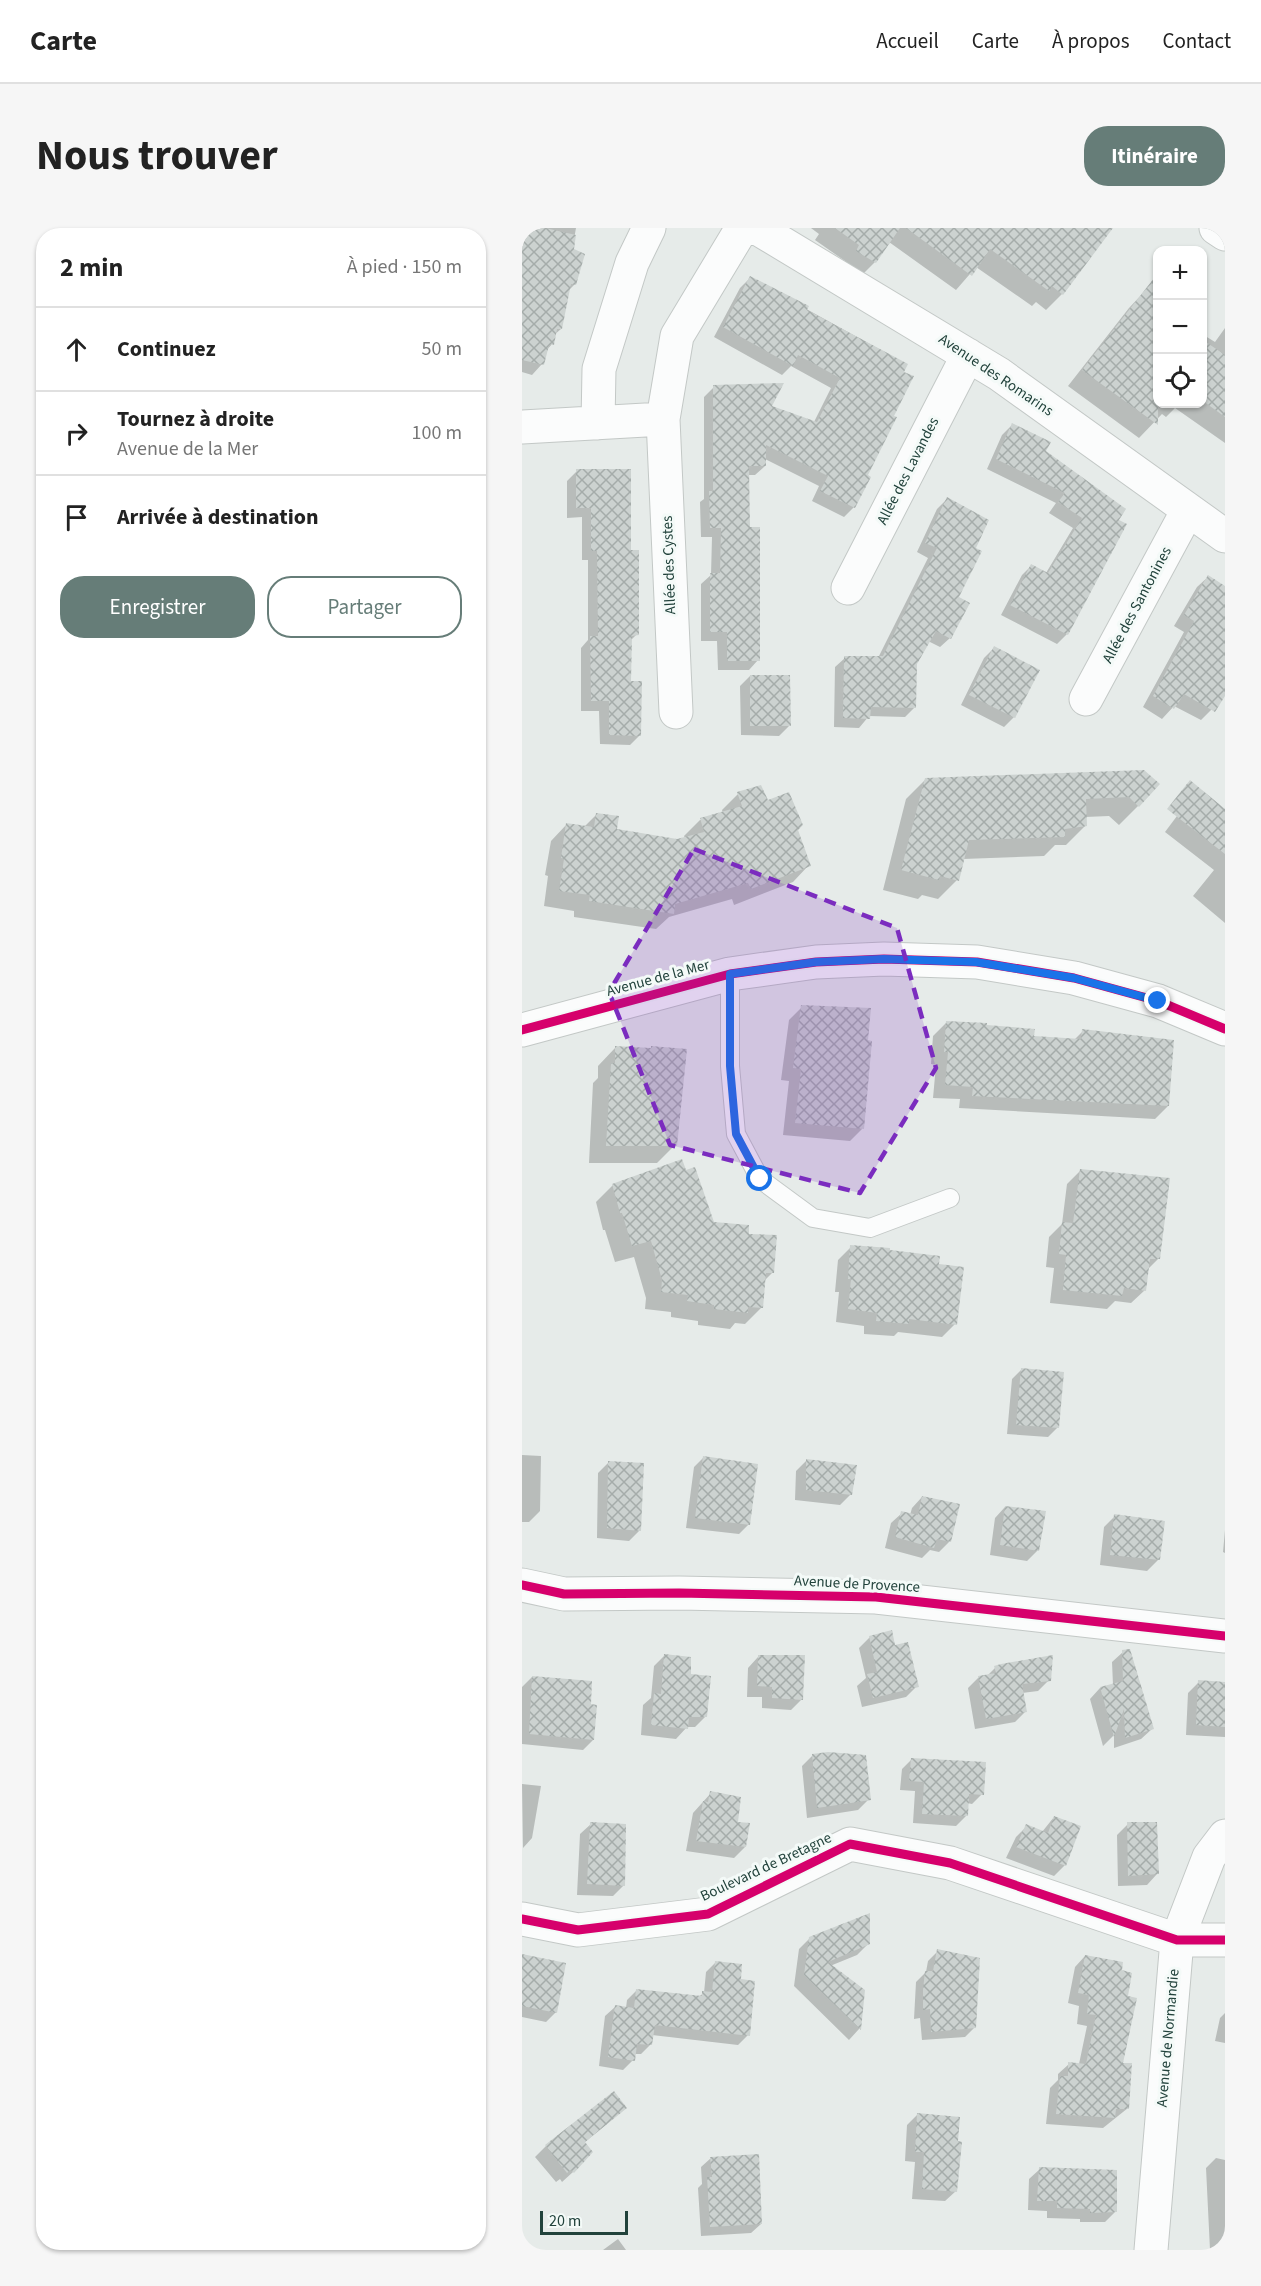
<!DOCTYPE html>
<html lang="fr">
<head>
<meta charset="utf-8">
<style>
  :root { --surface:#fff; --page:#f6f6f6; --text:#222; --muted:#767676; --line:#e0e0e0; --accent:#667d78 }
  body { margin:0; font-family:"Source Sans 3",sans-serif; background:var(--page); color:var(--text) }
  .controls { position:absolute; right:18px; top:18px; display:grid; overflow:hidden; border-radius:12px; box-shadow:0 2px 4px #0004 }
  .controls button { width:54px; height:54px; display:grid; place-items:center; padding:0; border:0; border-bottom:2px solid var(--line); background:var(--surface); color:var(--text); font:30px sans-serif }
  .scale { position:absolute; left:18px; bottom:15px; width:88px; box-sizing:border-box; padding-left:6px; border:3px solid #21423b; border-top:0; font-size:16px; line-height:21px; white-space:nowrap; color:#21423b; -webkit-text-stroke:4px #f4faf8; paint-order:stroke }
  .stop { position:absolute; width:18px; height:18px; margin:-14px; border:4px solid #1a73e8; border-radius:50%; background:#fff }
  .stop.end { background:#1a73e8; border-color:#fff; box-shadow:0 2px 6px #0008 }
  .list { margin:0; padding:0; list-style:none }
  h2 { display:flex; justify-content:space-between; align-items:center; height:78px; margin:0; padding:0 24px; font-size:26px }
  h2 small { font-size:20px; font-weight:400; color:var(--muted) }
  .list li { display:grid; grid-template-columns:39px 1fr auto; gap:18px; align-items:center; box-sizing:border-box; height:84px; padding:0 24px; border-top:2px solid var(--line) }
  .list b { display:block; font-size:22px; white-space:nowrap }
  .list p { margin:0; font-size:20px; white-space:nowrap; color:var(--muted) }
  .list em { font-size:20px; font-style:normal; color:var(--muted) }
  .actions { display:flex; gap:12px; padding:18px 24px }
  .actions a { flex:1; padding:14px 0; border:2px solid var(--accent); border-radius:24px; text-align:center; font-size:21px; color:var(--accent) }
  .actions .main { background:var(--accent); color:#fff }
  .icon { flex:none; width:33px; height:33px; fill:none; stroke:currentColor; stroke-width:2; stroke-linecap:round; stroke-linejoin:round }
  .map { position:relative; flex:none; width:703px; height:2022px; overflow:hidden; border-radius:24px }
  header { display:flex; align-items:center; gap:36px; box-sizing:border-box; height:84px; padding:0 30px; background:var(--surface); border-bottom:2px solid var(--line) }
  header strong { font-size:28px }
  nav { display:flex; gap:33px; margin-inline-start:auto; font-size:21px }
  .intro { display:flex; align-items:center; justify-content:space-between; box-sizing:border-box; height:144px; padding:0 36px }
  h1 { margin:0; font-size:42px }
  .button { padding:15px 27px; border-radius:24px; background:var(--accent); color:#fff; font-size:21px; font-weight:700 }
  main { display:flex; gap:36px; padding:0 36px }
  aside { flex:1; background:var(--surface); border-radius:24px; box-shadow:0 2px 4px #0004 }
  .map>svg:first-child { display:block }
  .shadow { fill:#0003 }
  .building { fill:url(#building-cross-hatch) }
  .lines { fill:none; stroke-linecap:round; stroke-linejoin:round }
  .service-casing { stroke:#c3c8c6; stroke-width:20 }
  .minor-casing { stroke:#c3c8c6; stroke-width:35 }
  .tertiary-casing { stroke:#c3c8c6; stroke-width:35 }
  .service { stroke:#fbfcfc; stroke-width:18 }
  .minor { stroke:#fbfcfc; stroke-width:33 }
  .tertiary { stroke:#fbfcfc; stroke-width:33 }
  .cycleway-casing { stroke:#f4faf8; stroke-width:13 }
  .cycleway { stroke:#d6006c; stroke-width:9 }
  .route { stroke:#1a73e8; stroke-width:8 }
  .marked { fill:#7b2cbf; fill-opacity:0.2; stroke:#7b2cbf; stroke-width:4.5; stroke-dasharray:12 8; stroke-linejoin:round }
  .labels { text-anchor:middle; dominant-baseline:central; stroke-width:6; stroke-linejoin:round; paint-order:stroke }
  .street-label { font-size:15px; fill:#21423b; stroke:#f4faf8 }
</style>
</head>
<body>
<header>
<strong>Carte</strong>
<nav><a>Accueil</a><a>Carte</a><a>À propos</a><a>Contact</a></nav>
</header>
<div class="intro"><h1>Nous trouver</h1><a class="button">Itinéraire</a></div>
<main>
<aside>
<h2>2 min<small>À pied · 150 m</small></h2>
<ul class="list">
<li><svg class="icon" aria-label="ahead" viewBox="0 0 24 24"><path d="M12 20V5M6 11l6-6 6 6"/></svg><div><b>Continuez</b></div><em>50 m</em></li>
<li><svg class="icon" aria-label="right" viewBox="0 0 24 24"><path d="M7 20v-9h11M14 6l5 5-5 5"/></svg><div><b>Tournez à droite</b><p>Avenue de la Mer</p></div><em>100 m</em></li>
<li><svg class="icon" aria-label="arrive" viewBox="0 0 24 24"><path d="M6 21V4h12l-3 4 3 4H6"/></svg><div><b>Arrivée à destination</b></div></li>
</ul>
<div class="actions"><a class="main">Enregistrer</a><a>Partager</a></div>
</aside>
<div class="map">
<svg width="703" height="2022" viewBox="0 0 703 2022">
  <defs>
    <pattern id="building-cross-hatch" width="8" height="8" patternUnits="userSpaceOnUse" patternTransform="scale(1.5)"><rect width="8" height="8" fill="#ccd2d0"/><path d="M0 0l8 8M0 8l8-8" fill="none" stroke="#a5acaa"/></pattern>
  </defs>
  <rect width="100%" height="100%" fill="#e6ebe9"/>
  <path class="shadow" d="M0 0H54L50 22 53 56 46 63 39 101 32 107 30 116 24 123 20 136 10 147 0 144Z
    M289 0H589L540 66 524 82 514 74 510 78 454 39 434 62 367 14 353 34 337 50 319 39 323 33 293 12 297 6Z
    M228 50 384 136 344 248 347 250 332 279 322 289 290 273 297 258 243 231V238L233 247H226V301L236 432 227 442H196L195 413H179V356L189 347 190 309H179L178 274 182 271V169L192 159 292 194 309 160 269 138 260 147 192 109 218 60Z
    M622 64 636 176H680V106L693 114 703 100V215L653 180 644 189 640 186 617 210 546 158 607 80Z
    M490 197 523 223 595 292 545 406 535 416 479 387 500 347 510 337 524 345 551 300 527 285 534 275 465 241 480 207Z
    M55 243 108 324 115 406 108 413V455L118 507 108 517 78 516 77 483H59V420L66 412V332H60V289L45 290V253Z
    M425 271 452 321 435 370 428 410 418 419 406 413 393 435V479L383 489 347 488 337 500 312 499 313 439 323 430H356L406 330 395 324 415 281Z
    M686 349 690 481 679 492 652 478 640 491 621 479 662 404 652 398 675 359Z
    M472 420 492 489 482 499 439 477 462 430Z
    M228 448 267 498 257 508 219 507 218 458Z
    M622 544 616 578 597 597 587 588 563 589V598L544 617H533L522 628 441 631 435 652 416 671 400 667 396 671 361 662 384 571 404 551Z
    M216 566 245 574 274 602 287 637 271 654 212 677 210 671 147 689 134 701 52 689V683L22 678 26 648 23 647 29 613 45 596 62 599 74 587 94 602 155 613 163 610 162 608 178 592 201 585 200 582Z
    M664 576 703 583V695L671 668 692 642 643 604Z
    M280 779 344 814 340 901 328 913 261 907 267 853 259 852 267 792Z
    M424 795 464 798 511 809 552 812 561 803 646 878 633 891 437 880 438 871 411 870 414 837 409 836 411 808Z
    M130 819 153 917 135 935H67L71 855 76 850V838L93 820 127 821Z
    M559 942 637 1030 625 1042 623 1062 609 1075 593 1073 585 1081 528 1075 532 1040 524 1039 527 1009 540 996 545 956Z
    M91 957 226 1008 251 1044 241 1054 240 1079 223 1096 213 1095 208 1101 176 1097V1093L149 1089V1084L123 1081 124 1070 112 1029 93 1034 83 1002H81L74 974Z
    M329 1019 416 1037 433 1096 420 1109 376 1104 372 1108 342 1106V1098L314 1094 317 1064H313L316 1032Z
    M500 1141 536 1199 526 1209 485 1206 490 1151Z
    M0 1227 19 1228 18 1283 7 1294H0Z
    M181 1230 227 1296 217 1306 164 1300 172 1239Z
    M285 1232 329 1266 318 1277 273 1272 274 1243Z
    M87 1234 118 1302 107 1313 75 1310 76 1245Z
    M400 1269 427 1314 417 1324 408 1322 400 1330 363 1320 369 1295 380 1285 388 1287 390 1280Z
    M483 1279 516 1322 505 1333 468 1327 473 1290Z
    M593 1288 636 1332 625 1343 578 1337 582 1299Z
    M703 1302V1325L701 1324Z
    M348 1409 372 1418 395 1458 384 1469 340 1479 335 1458 344 1450 337 1420Z
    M601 1424 630 1501 619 1511 592 1520V1507L581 1518 568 1471 578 1460 591 1457 590 1434Z
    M142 1428 167 1447 184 1488 173 1499H165L154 1511 119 1507 121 1477 129 1470 132 1438Z
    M236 1429 280 1471 269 1482 240 1480V1469H225L226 1440Z
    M473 1440 527 1452 516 1463 500 1465 504 1483 493 1494 453 1501 446 1460 457 1449 465 1448Z
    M10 1449 67 1478 71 1512 61 1522 0 1516V1459Z
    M677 1454 703 1455V1509L664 1507 666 1465Z
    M291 1527 347 1571 336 1582 285 1590 280 1538Z
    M390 1531 460 1566 450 1576 445 1575 444 1588 434 1598 391 1595 393 1563 378 1562 380 1541Z
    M0 1556 19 1558 10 1610 1 1620Z
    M189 1565 215 1595 223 1619 212 1630 164 1623 171 1585Z
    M532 1589 543 1637 532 1648 484 1630 494 1609 505 1598 520 1604Z
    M69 1596 102 1657 91 1668 55 1667 58 1606Z
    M606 1596 635 1646 625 1657 596 1658 595 1607Z
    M288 1710 346 1716 335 1727 308 1738 342 1762 337 1801 327 1812 272 1758 277 1721Z
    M416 1723 452 1800 443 1809 400 1812 398 1790 392 1791 394 1754 404 1744 406 1733Z
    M0 1727 34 1784 24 1794 0 1789Z
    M563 1728 598 1743 605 1770 599 1836 606 1880 581 1900 524 1896 528 1860 536 1852V1846L547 1836H557L565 1798 555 1796 557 1778 546 1775 553 1739Z
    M194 1734 218 1753 226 1807 216 1817 130 1807 128 1817 119 1826H112L111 1832 101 1842 77 1838 83 1788 93 1779 104 1780 105 1772 115 1762 176 1769 182 1765 184 1744Z
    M703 1785V1815L693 1813 698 1790Z
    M103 1880 62 1915 51 1944 40 1954 38 1951 34 1954 13 1929 24 1918Z
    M395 1887 434 1963 423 1973 390 1971 393 1934 383 1933 385 1897Z
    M189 1930 239 1996 229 2005 179 2008 176 1960 180 1956 179 1939Z
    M694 1930 703 1932V2022H688L684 1940Z
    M518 1941 593 1984 583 1994H558V1991L525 1990V1983L506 1982 507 1951Z
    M96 2011 104 2022H81Z"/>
  <path class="building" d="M0 0H23L54 7 52 21 63 26 54 57 49 56 40 101H35L32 117H27L22 137 0 132Z
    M313 0H378L354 35 334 23 337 17Z
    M384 0H591L541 67 530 58 527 63 468 21 450 48Z
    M636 45V197L560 142Z
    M228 48 287 78 285 82 386 136 382 144 392 148 372 188 375 189 346 247 349 249 333 280 298 263 306 248 244 217V238H227L228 299H238V433H205V404H188V345H198L199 300H188L187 263H191V157L262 155 250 178 295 194 318 150 276 127 271 138 201 99Z
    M681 112 703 127V189L681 173Z
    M490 195 529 214 524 223 604 281 597 292 605 296 546 407 488 377 509 336 526 345 560 290 536 274 543 265 474 231Z
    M54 241H109V322H117V407L110 408 109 453H120L119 508 87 507V473H69L68 408H76L75 323H69V280H54Z
    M425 269 467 292 454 320 460 323 437 369 448 375 429 411 414 403 395 436 394 480 349 479 348 491 321 490 322 428H361L415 320 403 315Z
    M686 347 703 358V468L693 484 662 466 652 481 631 468 672 393 662 387Z
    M472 418 518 442 493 490 447 467Z
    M228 447H268L269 498H228Z
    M622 542 638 556 617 579 607 569 564 571 565 598 543 601V609L447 612 437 653 418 648 417 652 379 642 403 550Z
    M668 552 703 581V626L645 581Z
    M239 557 246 572 267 564 281 597 276 602 289 638 229 661 226 655 153 676 152 686 67 673 68 667 37 663 42 631 39 630 44 595 72 599 74 585 97 588 95 601 155 611 182 604 178 590 220 578 215 564Z
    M279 777 349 780 346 812 350 813 342 901 273 895 279 841 271 840Z
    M424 793 465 795V797L513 801 512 808 559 811 560 801 652 812 647 878 450 868 451 859 423 857 426 824H422Z
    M93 818 129 820V818L165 821 155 918H84L89 835H93Z
    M160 931 164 942 173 939 192 994 227 997V1006L255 1007 252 1045H244L241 1080 226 1079V1085L192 1081V1077L165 1073 166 1067 139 1064 140 1052 129 1013 110 1018 100 985H98L90 956Z
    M558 941 648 950 638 1031H628L624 1063 602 1060 600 1068 541 1062 544 1027 537 1026 540 994 551 995Z
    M328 1017 368 1020V1022L418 1028 417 1036 442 1039 435 1097 387 1091V1096L354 1093 355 1085 326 1081 329 1051H326Z
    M499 1140 542 1144 537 1200 494 1197Z
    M181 1228 236 1236 228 1297 173 1290Z
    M284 1231 335 1237 330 1267 284 1262Z
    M86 1233 122 1235 119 1303 85 1300Z
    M400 1268 438 1276 429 1314 415 1311 412 1320 373 1309 379 1283 396 1287Z
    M483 1278 524 1283 517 1323 478 1317Z
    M592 1286 643 1293 638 1332 588 1327Z
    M370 1402 373 1417 386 1414 397 1459 351 1470 345 1446 355 1444 347 1408Z
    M608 1421 632 1501 603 1510 602 1481 592 1509 578 1459 601 1453 600 1422Z
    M142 1426 169 1429V1446L189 1448 185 1489H167L166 1501 129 1497 132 1465 139 1466Z
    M236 1427H283L281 1472 250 1470V1459L235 1458Z
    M531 1427 529 1453 500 1456 505 1484 464 1491 456 1448 474 1445 472 1438 479 1436Z
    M10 1448 70 1453 69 1476 75 1477 72 1512 7 1506Z
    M676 1452 703 1454V1499L674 1497Z
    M306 1524 344 1527 349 1572 295 1580 290 1526Z
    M389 1530 464 1534 462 1567 447 1566 446 1588 400 1586 402 1554 387 1553Z
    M188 1563 219 1569 216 1594 228 1595 224 1619 174 1613 181 1573 186 1574Z
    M532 1588 559 1598 544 1638 494 1619 504 1596 526 1605Z
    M68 1594 104 1596 103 1658 65 1656Z
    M605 1594H635L637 1646 606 1648Z
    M348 1685V1716L306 1734 343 1762 339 1802 282 1747 287 1709Z
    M415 1721 458 1730 454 1800 409 1804 408 1781 401 1782V1762L403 1743H411Z
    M0 1726 44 1735 35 1785 0 1778Z
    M563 1727 601 1734 600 1742 610 1745 606 1768 615 1770 601 1835H610L607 1881H594L593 1890 534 1886 538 1848H546V1834L564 1836 574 1787 565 1786 567 1767 556 1765Z
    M193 1733 220 1736 219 1751 233 1753 228 1808 133 1797 130 1817 115 1816 113 1833 86 1829 93 1777 112 1780 114 1761 180 1768V1763L190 1764Z
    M92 1863 105 1880 63 1914 71 1924 52 1945 49 1942 45 1945 23 1917Z
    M395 1885 438 1889 436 1913 440 1914 435 1964 400 1961 402 1924H393Z
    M237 1926 240 1996 188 1999 185 1949H190L188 1929Z
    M517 1939 595 1942V1984L568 1985V1981L535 1980V1973H515Z"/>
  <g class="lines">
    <defs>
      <path id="service" d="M208 746V838L214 906 238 951 291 990 348 1000 428 970"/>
      <path id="minor" d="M235 0 477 146 703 308
        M76 195 77 141 110 35 127 0
        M0 199 141 191
        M326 360 446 127
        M564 471 666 282
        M154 484 141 191 155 108 220 0
        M0 1357 42 1366 157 1365 354 1369 703 1408
        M0 1691 56 1702 186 1686 328 1616 428 1635 655 1712H703
        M629 2022 655 1712 687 1629 703 1608"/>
      <path id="tertiary" d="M694 0 703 6
        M0 802 208 746 294 734 362 731 455 734 552 750 636 773 703 801"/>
    </defs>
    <use href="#service" class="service-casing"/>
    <use href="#minor" class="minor-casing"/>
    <use href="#tertiary" class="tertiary-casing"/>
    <use href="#service" class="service"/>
    <use href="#minor" class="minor"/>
    <use href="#tertiary" class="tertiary"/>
    <defs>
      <path id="cycleway" d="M0 802 208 746 294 734 362 731 455 734 552 750 636 773 703 801
        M0 1357 42 1366 157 1365 354 1369 703 1408
        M0 1691 56 1702 186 1686 328 1616 428 1635 655 1712H703"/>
    </defs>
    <use href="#cycleway" class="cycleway-casing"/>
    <use href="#cycleway" class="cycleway"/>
  </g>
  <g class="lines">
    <path class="route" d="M238 951 214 906 208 838V746L294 734 362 731 454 734 552 750 636 773"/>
  </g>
  <path class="marked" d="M172 621 375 700 414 840 338 965 148 917 87 764Z"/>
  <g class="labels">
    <g class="street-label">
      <text transform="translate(474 147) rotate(34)">Avenue des Romarins</text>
      <text transform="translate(386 243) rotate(-63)">Allée des Lavandes</text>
      <text transform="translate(147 337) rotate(-92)">Allée des Cystes</text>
      <text transform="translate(615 377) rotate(-62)">Allée des Santonines</text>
      <text transform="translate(136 750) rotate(-15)">Avenue de la Mer</text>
      <text transform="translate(335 1356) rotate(3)">Avenue de Provence</text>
      <text transform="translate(244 1639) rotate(-25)">Boulevard de Bretagne</text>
      <text transform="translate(646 1810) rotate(-85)">Avenue de Normandie</text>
    </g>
  </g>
</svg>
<div class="controls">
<button>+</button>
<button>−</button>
<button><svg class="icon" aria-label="locate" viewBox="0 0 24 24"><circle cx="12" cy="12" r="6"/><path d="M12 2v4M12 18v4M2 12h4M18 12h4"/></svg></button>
</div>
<div class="scale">20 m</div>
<div class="stop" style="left:238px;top:951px"></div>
<div class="stop end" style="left:636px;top:773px"></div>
</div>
</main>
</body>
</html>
